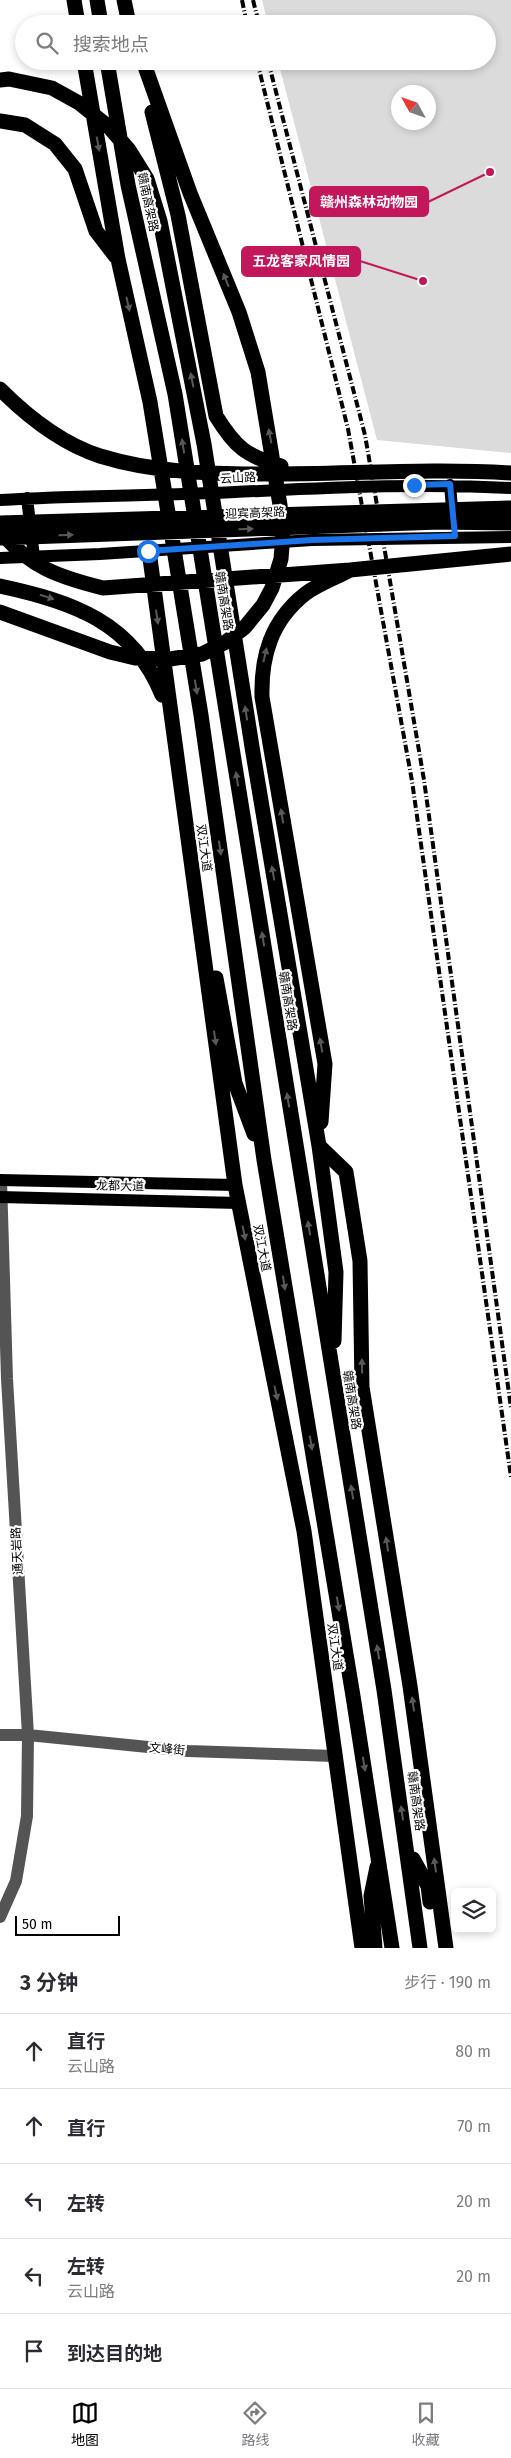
<!DOCTYPE html>
<html lang="zh">
<head>
<meta charset="utf-8">
<style>
  :root { --surface:#fff; --page:#f7f7f7; --text:#2b2b33; --muted:#7c7c81; --line:#e1e1e2; --accent:#000 }
  body { margin:0; font-family:"Fira Sans","Noto Sans SC",sans-serif; background:var(--page); color:var(--text) }
  .controls { position:absolute; right:15px; bottom:15px; display:grid; overflow:hidden; border-radius:8px; box-shadow:0 2px 8px #0003 }
  .controls button { width:45px; height:45px; display:grid; place-items:center; padding:0; border:0; border-bottom:1px solid var(--line); background:var(--surface); color:var(--text); font:25px sans-serif }
  .compass { position:absolute; left:391px; top:85px; width:45px; height:45px; border-radius:50%; background:var(--surface); box-shadow:0 2px 8px #0003; rotate:310deg }
  .scale { position:absolute; left:15px; bottom:12px; width:105px; box-sizing:border-box; padding-left:5px; border:2px solid #000; border-top:0; font-size:14px; line-height:18px; white-space:nowrap; color:#000; -webkit-text-stroke:4px #fff; paint-order:stroke }
  .stop { position:absolute; width:15px; height:15px; margin:-11px; border:4px solid #1a73e8; border-radius:50%; background:#fff }
  .stop.end { background:#1a73e8; border-color:#fff; box-shadow:0 1px 5px #0008 }
  .list { margin:0; padding:0; list-style:none }
  h2 { display:flex; justify-content:space-between; align-items:center; height:65px; margin:0; padding:0 20px; font-size:21px }
  h2 small { font-size:16px; font-weight:400; color:var(--muted) }
  .list li { display:grid; grid-template-columns:32px 1fr auto; gap:15px; align-items:center; box-sizing:border-box; height:75px; padding:0 20px; border-top:1px solid var(--line) }
  .list b { display:block; font-size:19px; white-space:nowrap }
  .list p { margin:0; font-size:16px; white-space:nowrap; color:var(--muted) }
  .list em { font-size:16px; font-style:normal; color:var(--muted) }
  .icon { flex:none; width:28px; height:28px; fill:none; stroke:currentColor; stroke-width:2; stroke-linecap:round; stroke-linejoin:round }
  .map { position:relative; flex:none; width:511px; height:1948px; overflow:hidden }
  .search { position:absolute; background:var(--surface); box-shadow:0 2px 8px #0003; left:15px; right:15px; top:15px; height:55px; display:flex; align-items:center; gap:12px; box-sizing:border-box; padding:0 18px; border-radius:28px; color:var(--muted); font-size:19px }
  .sheet { height:440px; background:var(--surface) }
  nav { display:flex; justify-content:space-around; align-items:center; box-sizing:border-box; height:70px; border-top:1px solid var(--line); background:var(--surface); font-size:14px; color:var(--muted) }
  nav a { display:grid; justify-items:center; gap:2px }
  nav .on { color:var(--accent) }
  .map>svg:first-child { display:block }
  .green { fill:#dbdbdb; fill-rule:evenodd }
  .lines { fill:none; stroke-linecap:round; stroke-linejoin:round }
  .minor { stroke:#545454; stroke-width:12 }
  .major { stroke:#000; stroke-width:12 }
  .highway { stroke:#000; stroke-width:15 }
  .rail { stroke:#000; stroke-width:4; stroke-dasharray:8 2.5 1 2.5; stroke-linecap:butt }
  .oneway { fill:#595959 }
  .route { stroke:#1a73e8; stroke-width:6 }
  .labels { text-anchor:middle; dominant-baseline:central; stroke-width:4.5; stroke-linejoin:round; paint-order:stroke }
  .street-label { font-size:12px; fill:#000; stroke:#fff }
  .leader { fill:none; stroke:#c2185b; stroke-width:2 }
  .callout-dot { fill:#c2185b; stroke:#fff; stroke-width:2 }
  .callout { fill:#c2185b; stroke:#c2185b; stroke-width:2 }
  .callout-label { font-size:14px; text-anchor:middle; font-weight:bold; fill:#fff }
</style>
</head>
<body>
<div class="map">
<svg width="511" height="1948" viewBox="0 0 511 1948">
  <rect width="100%" height="100%" fill="#fff"/>
  <path class="green" d="M262 0H511V453L377 440 278 61H487V24H268ZM398 92H428V122H398Z"/>
  <g class="lines">
    <path class="minor" d="M0 1735H28L188 1751 334 1756
      M0 1917 16 1881 27 1816 28 1735 7 1379 1 1180"/>
    <path class="major" d="M450 485 453 519
      M27 498 34 557
      M0 500C78 495 156 496 235 492 327 488 419 483 511 488
      M0 558 100 554 312 540 511 537
      M0 1180 235 1185
      M0 1197 238 1203"/>
    <path class="highway" d="M74 0 78 24
      M97 0 101 24
      M124 0 129 24
      M84 61 118 259 150 402 201 715 264 1160 353 1696 392 1948
      M107 61 128 185 175 394 384 1690 420 1948
      M0 80 9 79 52 88 79 103 109 127 129 150 147 179 160 221 204 444 253 753 319 1146 336 1272 334 1341
      M152 112 178 215 216 416C235 447 246 456 281 466
      M0 121 25 125 55 144 75 169 96 231 116 257
      M0 389C27 416 63 444 100 456 155 473 212 474 269 474 350 474 430 468 511 473
      M0 523 511 508
      M0 531C29 567 59 577 103 588L350 570 511 554
      M0 538 439 522 511 523
      M149 551 235 1185 304 1531 362 1948
      M0 586C71 601 133 622 162 695
      M0 612 110 652 135 658 170 659 202 654 226 642 245 627 263 605 272 588 281 559 283 534 280 505 258 372 239 312 190 193 143 61
      M216 978 235 1083 254 1134
      M321 1122 325 1064 262 697C261 656 271 621 305 594 318 584 336 578 350 570
      M319 1146 346 1172 360 1261 362 1387 410 1686 446 1948
      M413 1859 428 1886 430 1902
      M375 1948 371 1896 377 1867"/>
    <path class="rail" d="M242 0 247 24
      M253 0 259 24
      M257 61 348 429 412 781 511 1477
      M268 61 365 435 424 780 511 1408"/>
  </g>
  <defs><path id="oneway-solid" d="M-6-.8H1V-3.2L6.5 0L1 3.2V.8H-6Z" transform="scale(1.25)"/></defs>
  <g class="oneway">
    <use href="#oneway-solid" transform="translate(98 144) rotate(80)"/>
    <use href="#oneway-solid" transform="translate(226 280) rotate(-112)"/>
    <use href="#oneway-solid" transform="translate(128 304) rotate(77)"/>
    <use href="#oneway-solid" transform="translate(192 380) rotate(-101)"/>
    <use href="#oneway-solid" transform="translate(270 436) rotate(-101)"/>
    <use href="#oneway-solid" transform="translate(183 446) rotate(-99)"/>
    <use href="#oneway-solid" transform="translate(246 529) rotate(-2)"/>
    <use href="#oneway-solid" transform="translate(66 535) rotate(-2)"/>
    <use href="#oneway-solid" transform="translate(47 597) rotate(18)"/>
    <use href="#oneway-solid" transform="translate(157 617) rotate(82)"/>
    <use href="#oneway-solid" transform="translate(265 655) rotate(-77)"/>
    <use href="#oneway-solid" transform="translate(196 687) rotate(81)"/>
    <use href="#oneway-solid" transform="translate(246 713) rotate(-99)"/>
    <use href="#oneway-solid" transform="translate(237 779) rotate(-99)"/>
    <use href="#oneway-solid" transform="translate(282 816) rotate(-100)"/>
    <use href="#oneway-solid" transform="translate(220 848) rotate(82)"/>
    <use href="#oneway-solid" transform="translate(273 873) rotate(-100)"/>
    <use href="#oneway-solid" transform="translate(263 939) rotate(-99)"/>
    <use href="#oneway-solid" transform="translate(215 1038) rotate(82)"/>
    <use href="#oneway-solid" transform="translate(321 1045) rotate(-100)"/>
    <use href="#oneway-solid" transform="translate(288 1100) rotate(-99)"/>
    <use href="#oneway-solid" transform="translate(309 1228) rotate(-99)"/>
    <use href="#oneway-solid" transform="translate(244 1233) rotate(79)"/>
    <use href="#oneway-solid" transform="translate(284 1283) rotate(81)"/>
    <use href="#oneway-solid" transform="translate(362 1366) rotate(-91)"/>
    <use href="#oneway-solid" transform="translate(276 1393) rotate(78)"/>
    <use href="#oneway-solid" transform="translate(311 1443) rotate(81)"/>
    <use href="#oneway-solid" transform="translate(352 1492) rotate(-99)"/>
    <use href="#oneway-solid" transform="translate(387 1544) rotate(-99)"/>
    <use href="#oneway-solid" transform="translate(338 1604) rotate(81)"/>
    <use href="#oneway-solid" transform="translate(378 1652) rotate(-99)"/>
    <use href="#oneway-solid" transform="translate(413 1704) rotate(-98)"/>
    <use href="#oneway-solid" transform="translate(364 1764) rotate(81)"/>
    <use href="#oneway-solid" transform="translate(402 1813) rotate(-98)"/>
    <use href="#oneway-solid" transform="translate(435 1865) rotate(-98)"/>
  </g>
  <g class="lines">
    <path class="route" d="M148 551 312 540 455 536 450 484 414 485"/>
  </g>
  <g class="labels">
    <g class="street-label">
      <text transform="translate(148 202) rotate(78)">赣南高架路</text>
      <text transform="translate(238 478) rotate(-3)">云山路</text>
      <text transform="translate(255 513) rotate(-2)">迎宾高架路</text>
      <text transform="translate(224 601) rotate(81)">赣南高架路</text>
      <text transform="translate(204 848) rotate(82)">双江大道</text>
      <text transform="translate(288 1001) rotate(81)">赣南高架路</text>
      <text transform="translate(120 1186) rotate(1)">龙都大道</text>
      <text transform="translate(262 1248) rotate(79)">双江大道</text>
      <text transform="translate(352 1400) rotate(81)">赣南高架路</text>
      <text transform="translate(17 1551) rotate(-93)">通天岩路</text>
      <text transform="translate(335 1647) rotate(82)">双江大道</text>
      <text transform="translate(167 1749) rotate(5)">文峰街</text>
      <text transform="translate(416 1801) rotate(82)">赣南高架路</text>
    </g>
  </g>
  <path class="leader" d="M490 172L428 202M423 281L360 261"/>
  <g class="callout-dot">
    <circle cx="490" cy="172" r="5"/>
    <circle cx="423" cy="281" r="5"/>
  </g>
  <g class="callout">
    <rect x="310" y="187" width="118" height="29" rx="5"/>
    <rect x="242" y="247" width="118" height="29" rx="5"/>
  </g>
  <g class="callout-label">
    <text x="369" y="207">赣州森林动物园</text>
    <text x="301" y="266">五龙客家风情园</text>
  </g>
</svg>
<div class="controls">
<button><svg class="icon" aria-label="layers" viewBox="0 0 24 24"><path d="M12 4l9 5-9 5-9-5zM3 14l9 5 9-5"/></svg></button>
</div>
<svg class="compass" viewBox="-18 -18 36 36"><path d="M0-13l5 13h-10z" fill="#e53935"/><path d="M0 13l5-13h-10z" fill="#7c7c81"/></svg>
<div class="scale">50 m</div>
<div class="stop" style="left:148px;top:551px"></div>
<div class="stop end" style="left:414px;top:485px"></div>
<div class="search"><svg class="icon" aria-label="search" viewBox="0 0 24 24"><circle cx="10" cy="10" r="6"/><path d="M15 15l6 6"/></svg>搜索地点</div>
</div>
<section class="sheet">
<h2>3 分钟<small>步行 · 190 m</small></h2>
<ul class="list">
<li><svg class="icon" aria-label="ahead" viewBox="0 0 24 24"><path d="M12 20V5M6 11l6-6 6 6"/></svg><div><b>直行</b><p>云山路</p></div><em>80 m</em></li>
<li><svg class="icon" aria-label="ahead" viewBox="0 0 24 24"><path d="M12 20V5M6 11l6-6 6 6"/></svg><div><b>直行</b></div><em>70 m</em></li>
<li><svg class="icon" aria-label="left" viewBox="0 0 24 24"><path d="M17 20v-9H6M10 6l-5 5 5 5"/></svg><div><b>左转</b></div><em>20 m</em></li>
<li><svg class="icon" aria-label="left" viewBox="0 0 24 24"><path d="M17 20v-9H6M10 6l-5 5 5 5"/></svg><div><b>左转</b><p>云山路</p></div><em>20 m</em></li>
<li><svg class="icon" aria-label="arrive" viewBox="0 0 24 24"><path d="M6 21V4h12l-3 4 3 4H6"/></svg><div><b>到达目的地</b></div></li>
</ul>
</section>
<nav>
<a class="on"><svg class="icon" aria-label="map" viewBox="0 0 24 24"><path d="M3 6l6-2 6 2 6-2v14l-6 2-6-2-6 2zM9 4v14M15 6v14"/></svg>地图</a>
<a><svg class="icon" aria-label="directions" viewBox="0 0 24 24"><path d="M12 3l9 9-9 9-9-9zM9 14v-3h6M13 9l2 2-2 2"/></svg>路线</a>
<a><svg class="icon" aria-label="saved" viewBox="0 0 24 24"><path d="M7 4h10v16l-5-4-5 4z"/></svg>收藏</a>
</nav>
</body>
</html>
